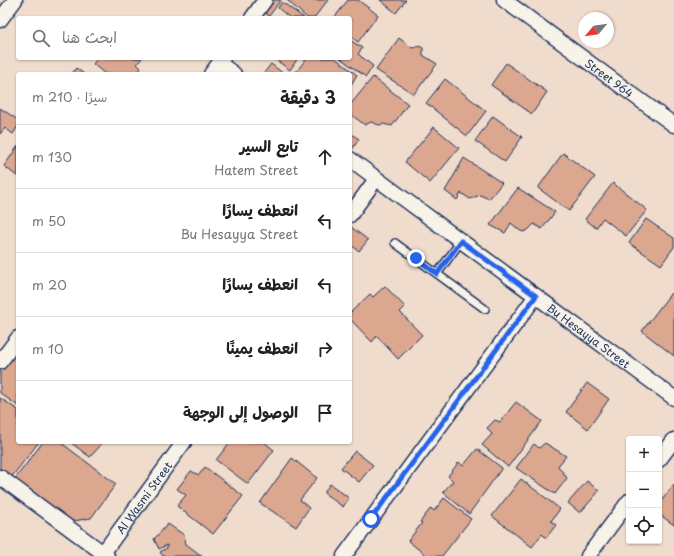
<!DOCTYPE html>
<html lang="ar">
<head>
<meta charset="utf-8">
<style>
  :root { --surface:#fff; --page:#f6f6f6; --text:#202124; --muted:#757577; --line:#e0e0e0 }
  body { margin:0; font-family:"Playpen Sans","Playpen Sans Arabic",sans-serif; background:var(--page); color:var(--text); direction:rtl }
  .controls { position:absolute; right:12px; bottom:12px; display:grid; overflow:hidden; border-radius:4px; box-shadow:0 1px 3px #0004 }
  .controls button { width:36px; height:36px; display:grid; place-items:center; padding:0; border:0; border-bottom:1px solid var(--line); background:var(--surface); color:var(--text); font:20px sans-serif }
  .compass { position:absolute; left:578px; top:12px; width:36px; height:36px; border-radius:50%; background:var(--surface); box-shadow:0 1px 3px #0004; rotate:241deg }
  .stop { position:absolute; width:12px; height:12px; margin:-9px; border:3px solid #2563eb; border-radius:50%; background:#fff }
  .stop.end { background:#2563eb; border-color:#fff; box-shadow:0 1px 4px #0008 }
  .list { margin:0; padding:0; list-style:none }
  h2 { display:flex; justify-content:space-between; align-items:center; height:52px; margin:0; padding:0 16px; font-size:17px }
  h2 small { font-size:13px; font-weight:400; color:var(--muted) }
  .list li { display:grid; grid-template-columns:26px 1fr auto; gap:12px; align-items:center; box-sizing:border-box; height:64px; padding:0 16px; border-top:1px solid var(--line) }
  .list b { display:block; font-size:15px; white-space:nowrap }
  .list p { margin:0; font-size:13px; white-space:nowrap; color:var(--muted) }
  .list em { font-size:13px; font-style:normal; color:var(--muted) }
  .icon { flex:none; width:22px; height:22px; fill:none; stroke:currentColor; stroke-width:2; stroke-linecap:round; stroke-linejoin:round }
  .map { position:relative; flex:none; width:674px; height:556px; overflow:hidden; direction:ltr }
  .search { position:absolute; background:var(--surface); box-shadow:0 1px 3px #0004; left:16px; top:16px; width:336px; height:44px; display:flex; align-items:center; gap:10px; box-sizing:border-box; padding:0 14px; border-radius:4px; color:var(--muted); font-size:15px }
  .panel { position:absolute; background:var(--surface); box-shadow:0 1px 3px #0004; left:16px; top:72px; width:336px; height:372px; border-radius:4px; direction:rtl }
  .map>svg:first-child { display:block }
  .building { fill:#dba78f; stroke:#1b2f5e }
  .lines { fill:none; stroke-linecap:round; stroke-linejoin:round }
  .lane-casing { stroke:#1b2f5e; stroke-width:10 }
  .street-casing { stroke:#1b2f5e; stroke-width:17 }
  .lane { stroke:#f7f3e8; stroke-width:7 }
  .street { stroke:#f7f3e8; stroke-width:14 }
  .route { stroke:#2563eb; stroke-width:5 }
  .labels { text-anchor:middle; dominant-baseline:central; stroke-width:4; stroke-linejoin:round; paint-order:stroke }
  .street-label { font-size:11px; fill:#1b2f5e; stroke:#f7f3e8 }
</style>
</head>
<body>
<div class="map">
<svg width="674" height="556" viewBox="0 0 674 556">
  <rect width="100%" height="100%" fill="#efdccd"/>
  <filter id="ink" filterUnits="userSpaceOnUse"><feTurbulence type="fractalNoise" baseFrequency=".025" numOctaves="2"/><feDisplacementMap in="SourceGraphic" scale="8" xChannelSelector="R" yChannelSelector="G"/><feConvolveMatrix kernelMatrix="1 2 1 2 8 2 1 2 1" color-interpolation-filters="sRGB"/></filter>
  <g filter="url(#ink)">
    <path class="building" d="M272 0H281L269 16 263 11Z
      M287 0H328L314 18H307Z
      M348 0H358L378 15 358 42 350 36V18H334Z
      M380 0H406L396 13Z
      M282 2 304 18H290L278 8Z
      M399 38 412 48 419 46 423 48V55L437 64 414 94 376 70Z
      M350 40 362 48 358 54 373 66 366 77 340 58H350Z
      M98 58H142L137 64 141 68 137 74H105L93 64Z
      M273 58H298L290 70Z
      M307 58H335L357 75 350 86V74H297L295 73Z
      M506 63 547 92 532 114 491 85Z
      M271 64 284 74H263Z
      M76 68 84 74H72Z
      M373 77 408 104 392 126 383 124 379 125 371 122 365 125 350 114V105Z
      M445 79 486 111 467 136 426 103Z
      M0 108 18 120V126L13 134 5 128 0 134Z
      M493 116 522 137 505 162 475 141Z
      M434 127 459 148 430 183 405 162Z
      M350 133 359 139 351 151 350 150Z
      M18 146V177L4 166Z
      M563 153 595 177 569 211 538 188Z
      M464 158 502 183 489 199 480 195 470 199 461 193 457 200 445 191Z
      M613 183 647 210 626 236 603 218 596 228 585 219Z
      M518 188 555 212 542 229 534 224 528 230 523 232 519 230 511 223 505 233 490 225Z
      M646 219 674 238V247L661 265 629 243Z
      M351 227 368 240 359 251 350 244Z
      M385 286 405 307 400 312 422 335 398 359 377 336 372 342 350 319V313L370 294 373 297Z
      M671 293 674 295V356L642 331Z
      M18 345V406L0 393V370Z
      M587 383 609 399 588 429 566 412Z
      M0 398 18 410V442H39L10 479 0 472Z
      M516 402 542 421 508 467 482 445 492 434 487 428 495 420 500 422Z
      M43 442H60L116 484 91 518 68 522 14 480Z
      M70 442H99L101 445 90 457Z
      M230 442H264L274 450 248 484 216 460Z
      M545 443 566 456 558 466 567 478 555 494 516 468 534 444 539 448Z
      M477 449 502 468 469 514 443 492 453 481 448 476 459 462 463 466Z
      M355 451 373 465 359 482 341 468Z
      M292 458 317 478 300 500 309 508 296 527 260 503Z
      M205 467 243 496 213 534 177 506 186 495 177 489 191 471 199 475Z
      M521 479 560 509 551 521 556 525 546 538 542 534 532 547 492 516Z
      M587 481 599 491 580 513 568 503Z
      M330 484 349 498 343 507 324 493Z
      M674 484V525L659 514V504Z
      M444 498 471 519 442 556H427L408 541 422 523 420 522 431 508 434 511Z
      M168 524 184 535 186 544 202 556H163L160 552 167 548V545L159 549 154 539Z"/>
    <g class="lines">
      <defs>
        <path id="lane" d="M395 243 485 309
          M437 274 461 241"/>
        <g id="street">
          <path id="s1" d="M504 0 674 125"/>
          <path d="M252 18 265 0"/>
          <path d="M0 20 15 0"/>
          <path d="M219 63 234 74"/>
          <path d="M211 74 223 58"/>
          <path id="s2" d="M350 159 674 398"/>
          <path d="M350 215 376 179"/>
          <path d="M0 362 18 338"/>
          <path d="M659 460 674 440"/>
          <path d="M0 477 107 556"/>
          <path id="s3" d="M103 553 184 442"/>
          <path d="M344 556 536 296"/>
          <path d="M588 556 629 501"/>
        </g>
      </defs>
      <use href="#lane" class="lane-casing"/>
      <use href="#street" class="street-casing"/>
      <use href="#lane" class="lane"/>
      <use href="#street" class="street"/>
    </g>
  </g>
  <g class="lines" filter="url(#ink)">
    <path class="route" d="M371 519 536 296 461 241 437 274 416 258"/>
  </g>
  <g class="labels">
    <g class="street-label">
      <text stroke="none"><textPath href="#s1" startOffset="131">Street 964</textPath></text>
      <text stroke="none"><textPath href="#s2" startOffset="297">Bu Hesayya Street</textPath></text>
      <text stroke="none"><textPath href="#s3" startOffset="69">Al Wasmi Street</textPath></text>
    </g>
  </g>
</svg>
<div class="controls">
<button>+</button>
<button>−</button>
<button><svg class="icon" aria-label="locate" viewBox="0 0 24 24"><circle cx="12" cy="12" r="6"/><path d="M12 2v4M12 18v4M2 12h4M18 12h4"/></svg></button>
</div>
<svg class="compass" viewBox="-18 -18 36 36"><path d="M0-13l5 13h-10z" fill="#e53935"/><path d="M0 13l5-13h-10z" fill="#757577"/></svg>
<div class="stop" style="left:371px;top:519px"></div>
<div class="stop end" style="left:416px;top:258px"></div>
<div class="search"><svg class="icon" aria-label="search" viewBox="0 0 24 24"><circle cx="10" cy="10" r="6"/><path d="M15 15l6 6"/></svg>ابحث هنا</div>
<section class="panel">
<h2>3 دقيقة<small>سيرًا · 210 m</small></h2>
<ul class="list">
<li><svg class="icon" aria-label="ahead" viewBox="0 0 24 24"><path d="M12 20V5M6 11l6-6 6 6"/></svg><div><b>تابع السير</b><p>Hatem Street</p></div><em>130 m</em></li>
<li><svg class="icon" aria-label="left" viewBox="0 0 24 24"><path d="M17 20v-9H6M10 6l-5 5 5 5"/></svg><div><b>انعطف يسارًا</b><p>Bu Hesayya Street</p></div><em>50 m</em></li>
<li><svg class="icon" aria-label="left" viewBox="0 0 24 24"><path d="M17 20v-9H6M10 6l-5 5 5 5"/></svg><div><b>انعطف يسارًا</b></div><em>20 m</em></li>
<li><svg class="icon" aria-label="right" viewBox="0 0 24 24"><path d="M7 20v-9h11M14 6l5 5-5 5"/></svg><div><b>انعطف يمينًا</b></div><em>10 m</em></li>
<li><svg class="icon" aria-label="arrive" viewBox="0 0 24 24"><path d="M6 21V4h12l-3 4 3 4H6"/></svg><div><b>الوصول إلى الوجهة</b></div></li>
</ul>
</section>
</div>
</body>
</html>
